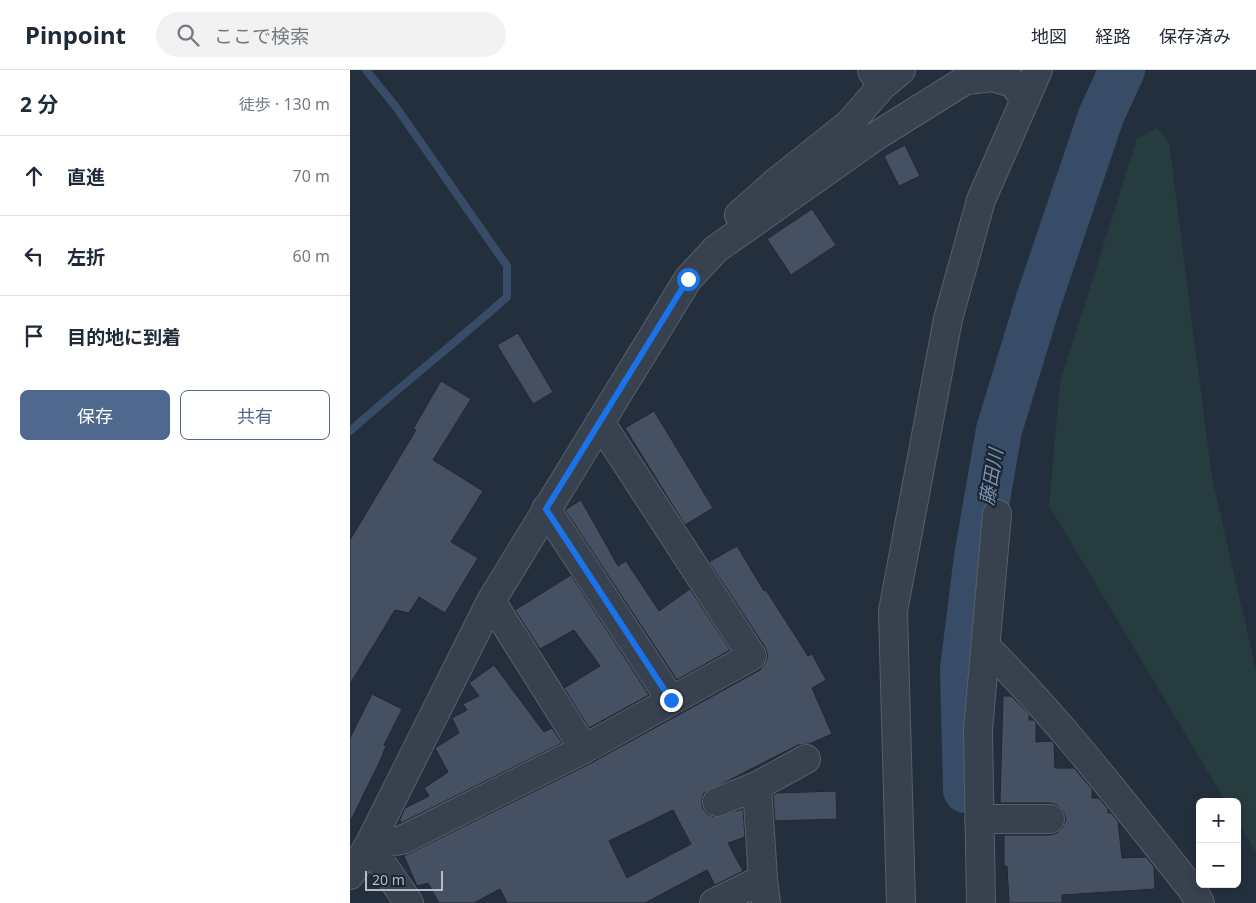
<!DOCTYPE html>
<html lang="ja">
<head>
<meta charset="utf-8">
<style>
  :root { --surface:#fff; --page:#f2f2f3; --text:#1f2937; --muted:#747a83; --line:#e0e1e3; --accent:#4f688e }
  body { margin:0; font-family:"Noto Sans","Noto Sans JP",sans-serif; background:var(--page); color:var(--text) }
  .controls { position:absolute; right:15px; bottom:15px; display:grid; overflow:hidden; border-radius:8px; box-shadow:0 2px 8px #0003 }
  .controls button { width:45px; height:45px; display:grid; place-items:center; padding:0; border:0; border-bottom:1px solid var(--line); background:var(--surface); color:var(--text); font:25px sans-serif }
  .scale { position:absolute; left:15px; bottom:12px; width:78px; box-sizing:border-box; padding-left:5px; border:2px solid #b4bcc9; border-top:0; font-size:14px; line-height:18px; white-space:nowrap; color:#b4bcc9; -webkit-text-stroke:4px #1d2633; paint-order:stroke }
  .stop { position:absolute; width:15px; height:15px; margin:-11px; border:4px solid #1a73e8; border-radius:50%; background:#fff }
  .stop.end { background:#1a73e8; border-color:#fff; box-shadow:0 1px 5px #0008 }
  .list { margin:0; padding:0; list-style:none }
  h2 { display:flex; justify-content:space-between; align-items:center; height:65px; margin:0; padding:0 20px; font-size:21px }
  h2 small { font-size:16px; font-weight:400; color:var(--muted) }
  .list li { display:grid; grid-template-columns:32px 1fr auto; gap:15px; align-items:center; box-sizing:border-box; height:80px; padding:0 20px; border-top:1px solid var(--line) }
  .list b { display:block; font-size:19px; white-space:nowrap }
  .list em { font-size:16px; font-style:normal; color:var(--muted) }
  .actions { display:flex; gap:10px; padding:15px 20px }
  .actions a { flex:1; padding:11px 0; border:1px solid var(--accent); border-radius:8px; text-align:center; font-size:18px; color:var(--accent) }
  .actions .main { background:var(--accent); color:#fff }
  .icon { flex:none; width:28px; height:28px; fill:none; stroke:currentColor; stroke-width:2; stroke-linecap:round; stroke-linejoin:round }
  .map { position:relative; flex:none; width:906px; height:833px; overflow:hidden }
  header { display:flex; align-items:center; gap:30px; box-sizing:border-box; height:70px; padding:0 25px; background:var(--surface); border-bottom:1px solid var(--line) }
  header strong { font-size:24px }
  nav { display:flex; gap:28px; margin-inline-start:auto; font-size:18px }
  .search { width:350px; height:45px; background:var(--page); display:flex; align-items:center; gap:12px; box-sizing:border-box; padding:0 18px; border-radius:28px; color:var(--muted); font-size:19px }
  main { display:flex }
  aside { flex:1; background:var(--surface) }
  .map>svg:first-child { display:block }
  .green { fill:#263c3f }
  .lines { fill:none; stroke-linecap:round; stroke-linejoin:round }
  .stream { stroke:#394c67; stroke-width:8 }
  .river { stroke:#394c67; stroke-width:46 }
  .building { fill:#455162; stroke:#1f2835; fill-rule:evenodd }
  .street-casing { stroke:#565f6c; stroke-width:30 }
  .street { stroke:#38414e; stroke-width:28 }
  .route { stroke:#1a73e8; stroke-width:6 }
  .labels { text-anchor:middle; dominant-baseline:central; stroke-width:4.5; stroke-linejoin:round; paint-order:stroke }
  .water-label { font-size:19px; font-style:italic; fill:#7c92b1; stroke:#1d2633 }
</style>
</head>
<body>
<header>
<strong>Pinpoint</strong>
<div class="search"><svg class="icon" aria-label="search" viewBox="0 0 24 24"><circle cx="10" cy="10" r="6"/><path d="M15 15l6 6"/></svg>ここで検索</div>
<nav><a>地図</a><a>経路</a><a>保存済み</a></nav>
</header>
<main>
<aside>
<h2>2 分<small>徒歩 · 130 m</small></h2>
<ul class="list">
<li><svg class="icon" aria-label="ahead" viewBox="0 0 24 24"><path d="M12 20V5M6 11l6-6 6 6"/></svg><div><b>直進</b></div><em>70 m</em></li>
<li><svg class="icon" aria-label="left" viewBox="0 0 24 24"><path d="M17 20v-9H6M10 6l-5 5 5 5"/></svg><div><b>左折</b></div><em>60 m</em></li>
<li><svg class="icon" aria-label="arrive" viewBox="0 0 24 24"><path d="M6 21V4h12l-3 4 3 4H6"/></svg><div><b>目的地に到着</b></div></li>
</ul>
<div class="actions"><a class="main">保存</a><a>共有</a></div>
</aside>
<div class="map">
<svg width="906" height="833" viewBox="0 0 906 833">
  <rect width="100%" height="100%" fill="#242f3e"/>
  <path class="green" d="M807 58 819 73 862 408 906 600V782L887 751V732H876L699 436 710 312 787 69Z"/>
  <g class="lines">
    <path class="stream" d="M0 361C52 315 105 273 157 227V196L46 37 16 0"/>
    <path class="river" d="M616 720 613 599 627 487 649 360 688 232 751 46 772 0"/>
  </g>
  <path class="building" d="M555 75 570 106 549 116 534 86Z
    M462 139 486 175 441 205 417 169Z
    M168 263 203 322 183 334 147 275Z
    M91 311 121 329 83 390 133 421 101 472 128 488 95 543 69 527 59 543 45 540 0 614V470L66 360 63 359Z
    M304 341 363 438 335 455 275 358Z
    M231 430 268 496 276 491 309 541 340 519 380 580 327 610 215 440Z
    M387 476 414 521 416 520 458 586 462 584 476 610 462 618 482 664 459 674 448 675 354 723 352 729V737L357 744 364 747 393 739 395 767 378 773 393 801 365 815 357 800 295 833H157L150 819 124 833H89L78 813 67 816 54 786 241 693 410 600 415 594 418 586 415 577 359 492ZM323 740 341 774 277 808 259 771Z
    M221 505 299 625 239 658 214 618 250 596 224 560 190 579 165 540Z
    M144 595 194 662 202 658 212 673 51 753 50 749 55 738 79 726 74 718 98 702 85 678 109 663 102 648 117 640 113 634 129 626 119 613Z
    M22 624 52 639 34 675 36 676 30 691 0 752V668Z
    M653 626H661L679 644V650H684L686 653V672L702 671 704 674 705 698H724L742 719V728H749L758 739V743H761L768 751 772 788 796 787 804 797 805 819 712 825V833H659L657 796H654V765H700L707 763 713 757 716 749 713 741 707 735 700 733H650Z
    M486 721 487 749 425 751 423 725 427 723Z"/>
  <g class="lines">
    <defs>
      <path id="street" d="M522 1 532 16 551 0
        M618 10 642 7 663 13 675 30
        M389 145 425 113 499 54 532 16
        M196 439 321 630
        M141 531 234 679
        M637 578C712 652 776 737 842 819L850 833
        M367 732 407 716
        M629 749H700
        M0 805 19 775 141 531 338 209 366 179 526 66 614 11 638 0
        M413 809 407 716 456 689
        M59 833 19 775 52 770 234 679 402 586 250 352
        M364 833 413 809 416 833
        M551 833 543 541 598 249 631 130 688 0
        M631 833 628 660 647 444"/>
    </defs>
    <use href="#street" class="street-casing"/>
    <use href="#street" class="street"/>
  </g>
  <g class="lines">
    <path class="route" d="M321 630 196 439 338 209"/>
  </g>
  <g class="labels">
    <g class="water-label">
      <text transform="translate(641 407) rotate(-80)">藤田川</text>
    </g>
  </g>
</svg>
<div class="controls">
<button>+</button>
<button>−</button>
</div>
<div class="scale">20 m</div>
<div class="stop" style="left:338px;top:209px"></div>
<div class="stop end" style="left:321px;top:630px"></div>
</div>
</main>
</body>
</html>
